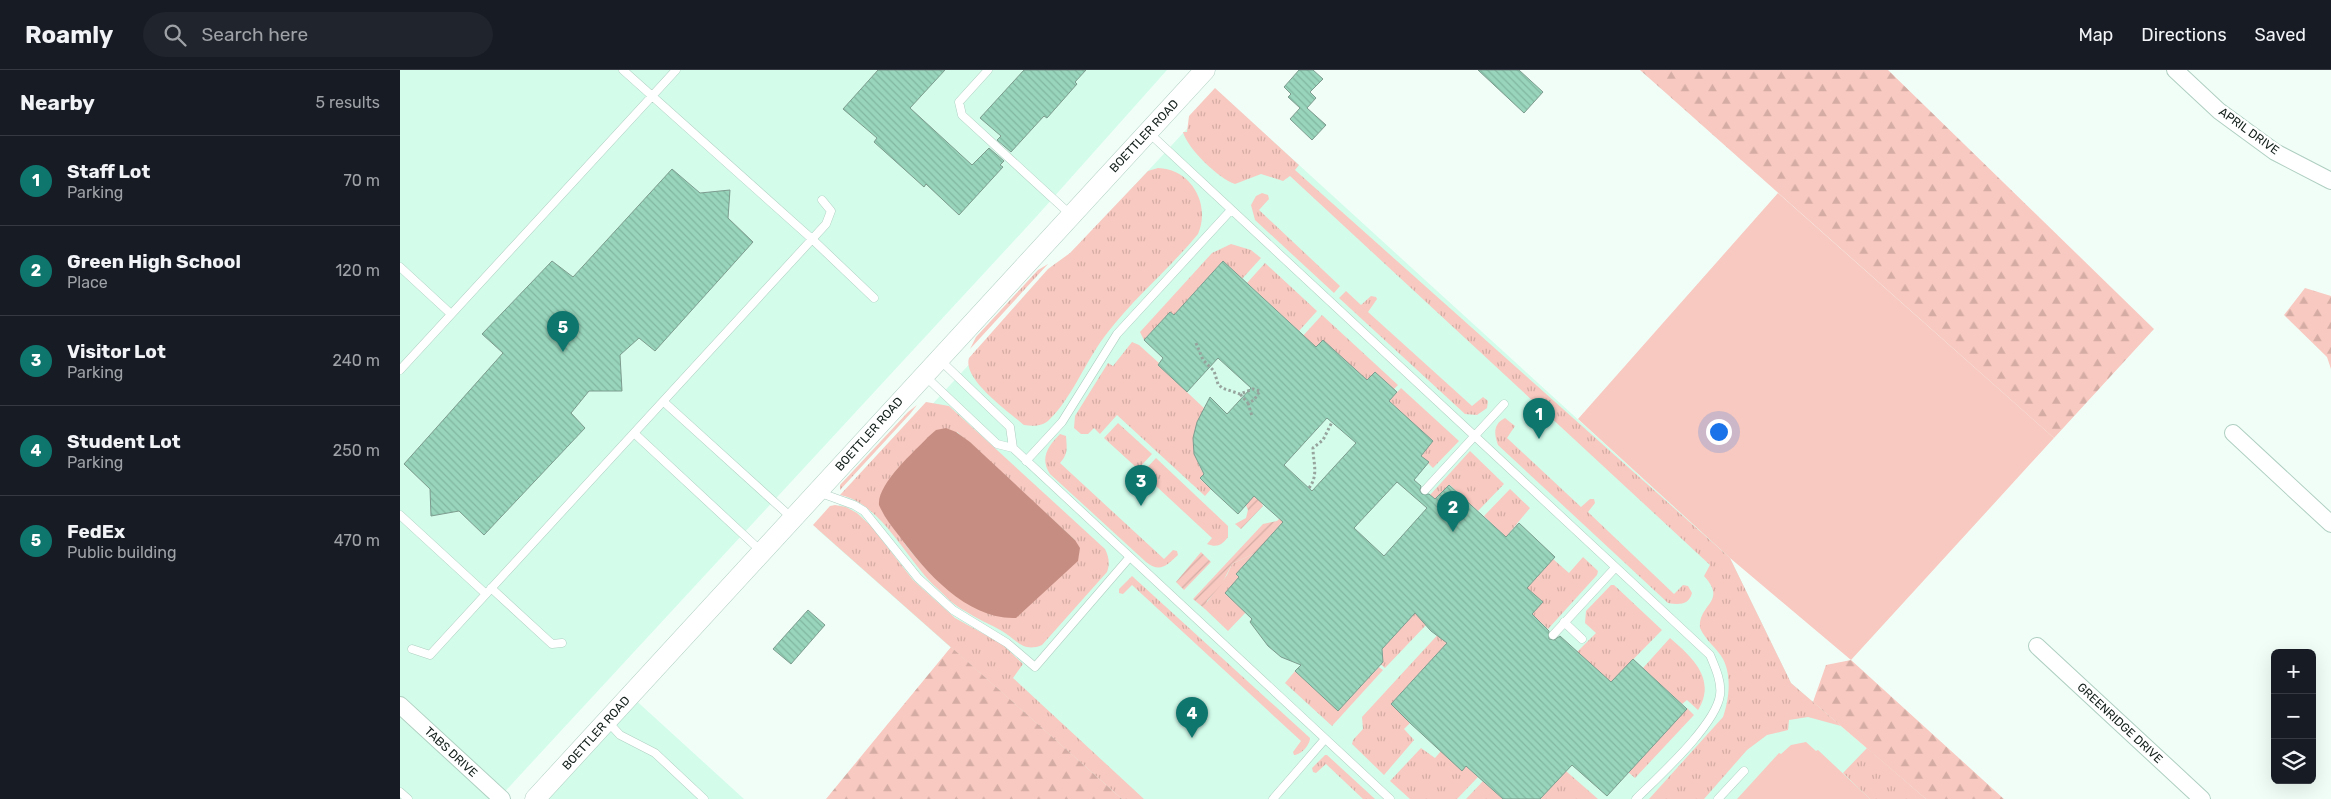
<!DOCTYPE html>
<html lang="en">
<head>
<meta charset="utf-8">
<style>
  :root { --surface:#171b24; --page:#20242c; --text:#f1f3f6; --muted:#9ea1a6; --line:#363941; --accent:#0f766e }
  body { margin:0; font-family:Rubik,sans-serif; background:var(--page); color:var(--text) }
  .controls { position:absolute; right:15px; bottom:15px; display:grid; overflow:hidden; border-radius:8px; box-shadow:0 5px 20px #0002 }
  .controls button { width:45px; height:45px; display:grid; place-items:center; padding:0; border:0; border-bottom:1px solid var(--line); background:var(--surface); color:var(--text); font:25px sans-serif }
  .you { position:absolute; left:1318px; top:361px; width:18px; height:18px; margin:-12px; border:4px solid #fff; border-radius:50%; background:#1a73e8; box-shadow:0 0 0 8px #1a73e833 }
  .badge { display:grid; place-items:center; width:32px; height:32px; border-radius:50%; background:var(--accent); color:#fff; font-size:16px; font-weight:700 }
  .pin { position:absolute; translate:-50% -41px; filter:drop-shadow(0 1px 2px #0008) }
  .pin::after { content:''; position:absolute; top:26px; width:18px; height:15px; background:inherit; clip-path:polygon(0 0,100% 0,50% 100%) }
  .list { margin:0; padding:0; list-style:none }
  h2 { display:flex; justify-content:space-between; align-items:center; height:65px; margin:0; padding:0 20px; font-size:21px }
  h2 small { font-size:16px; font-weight:400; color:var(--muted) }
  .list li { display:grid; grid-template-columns:32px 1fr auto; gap:15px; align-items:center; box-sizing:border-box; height:90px; padding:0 20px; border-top:1px solid var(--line) }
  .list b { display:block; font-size:19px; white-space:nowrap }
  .list p { margin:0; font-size:16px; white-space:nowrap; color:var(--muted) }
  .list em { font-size:16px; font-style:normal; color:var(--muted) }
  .icon { flex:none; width:28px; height:28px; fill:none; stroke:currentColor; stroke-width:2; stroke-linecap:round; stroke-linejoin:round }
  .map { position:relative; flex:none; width:1931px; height:729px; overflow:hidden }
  header { display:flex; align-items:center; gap:30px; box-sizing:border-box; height:70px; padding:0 25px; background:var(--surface); border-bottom:1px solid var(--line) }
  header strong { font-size:24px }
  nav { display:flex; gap:28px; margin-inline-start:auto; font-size:18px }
  .search { width:350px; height:45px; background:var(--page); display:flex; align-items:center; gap:12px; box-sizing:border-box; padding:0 18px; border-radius:28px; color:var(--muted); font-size:19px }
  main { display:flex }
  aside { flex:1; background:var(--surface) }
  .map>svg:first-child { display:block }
  .built { fill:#d3fceb }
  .grass { fill:url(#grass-tufts); fill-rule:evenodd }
  .forest { fill:url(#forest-firs) }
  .garden { fill:url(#garden-furrows) }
  .pitch { fill:#f8c9c0 }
  .water { fill:#c68e83 }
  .building { fill:url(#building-back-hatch); stroke:#7d9c8f; fill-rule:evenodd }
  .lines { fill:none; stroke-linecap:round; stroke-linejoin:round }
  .service-casing { stroke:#afcfc1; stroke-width:9 }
  .minor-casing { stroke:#afcfc1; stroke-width:18 }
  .tertiary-casing { stroke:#afcfc1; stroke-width:21 }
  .path { stroke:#97a49e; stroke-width:3; stroke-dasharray:2.5 2.5; stroke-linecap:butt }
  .service { stroke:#fff; stroke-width:8 }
  .minor { stroke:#fff; stroke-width:16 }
  .tertiary { stroke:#fff; stroke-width:20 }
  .labels { text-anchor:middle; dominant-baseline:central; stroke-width:5; stroke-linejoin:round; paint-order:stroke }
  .street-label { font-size:12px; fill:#131f1a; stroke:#fff }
</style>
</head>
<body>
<header>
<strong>Roamly</strong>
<div class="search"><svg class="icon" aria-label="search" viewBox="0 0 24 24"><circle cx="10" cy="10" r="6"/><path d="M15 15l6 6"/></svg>Search here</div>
<nav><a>Map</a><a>Directions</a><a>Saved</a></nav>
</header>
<main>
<aside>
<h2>Nearby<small>5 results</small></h2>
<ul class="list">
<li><span class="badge">1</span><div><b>Staff Lot</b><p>Parking</p></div><em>70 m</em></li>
<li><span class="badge">2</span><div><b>Green High School</b><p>Place</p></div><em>120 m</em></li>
<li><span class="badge">3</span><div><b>Visitor Lot</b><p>Parking</p></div><em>240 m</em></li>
<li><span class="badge">4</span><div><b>Student Lot</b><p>Parking</p></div><em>250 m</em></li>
<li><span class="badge">5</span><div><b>FedEx</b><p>Public building</p></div><em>470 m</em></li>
</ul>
</aside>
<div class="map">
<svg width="1931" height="729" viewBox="0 0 1931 729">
  <defs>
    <pattern id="grass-tufts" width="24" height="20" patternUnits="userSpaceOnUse" patternTransform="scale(1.25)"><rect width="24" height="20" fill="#f8c9c0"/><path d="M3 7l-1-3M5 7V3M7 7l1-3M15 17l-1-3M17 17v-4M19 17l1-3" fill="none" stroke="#d4aca4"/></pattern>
    <pattern id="forest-firs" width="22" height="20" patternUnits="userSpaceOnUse" patternTransform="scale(1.25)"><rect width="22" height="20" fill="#f8c9c0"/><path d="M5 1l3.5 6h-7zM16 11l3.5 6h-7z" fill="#d4aca4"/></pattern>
    <pattern id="garden-furrows" width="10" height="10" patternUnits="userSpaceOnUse" patternTransform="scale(1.25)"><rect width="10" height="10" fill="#f8c9c0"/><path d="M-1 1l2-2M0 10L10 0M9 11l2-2" fill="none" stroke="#d4aca4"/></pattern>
    <pattern id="building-back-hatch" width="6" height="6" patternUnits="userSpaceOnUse" patternTransform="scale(1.25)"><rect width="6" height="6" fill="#98d5bc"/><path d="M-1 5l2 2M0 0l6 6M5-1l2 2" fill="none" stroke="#82b6a1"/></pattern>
  </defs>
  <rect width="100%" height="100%" fill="#f1fef8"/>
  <path class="built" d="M0 0H767L636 147 98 729H0Z
    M820 23 1330 488 1391 613 1526 729H722L417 459Z
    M230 625 344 729H135Z"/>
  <path class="grass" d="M815 18 899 95 895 100 1330 488 1391 613 1441 656 1408 647 1389 650 1388 660 1367 665 1347 680 1304 729H1249L1323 647C1329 630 1332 606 1323 589 1317 578 1305 570 1300 558 1298 534 1328 532 1304 506L1310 495 890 106 883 111 861 104 835 114C819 109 787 78 783 62H787L789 46Z
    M758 98C791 99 811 134 798 164 770 198 735 227 708 262 686 289 673 327 649 350 642 357 632 356 624 355 609 342 562 309 569 288L648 199 670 183 748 101Z
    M862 123 868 125 869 129 859 140 940 216 934 223 855 150 851 135 856 126Z
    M831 174 851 180 861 188 842 209 823 191 774 245 770 242 744 270 740 262 812 183Z
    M865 193 917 241 899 261 847 213Z
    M648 194 570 279 576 267 638 200Z
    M946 221 961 235 971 226 976 227 977 229 968 242 1072 336 1083 327 1088 331 1087 338 1077 345 1065 344 939 228Z
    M922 245 998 315 994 319 902 292 890 280Z
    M732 272 739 275 759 293 758 295 805 339C790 360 790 382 804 404L800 409 811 419 805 426 717 345 700 364 694 358 688 364H681L674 358 675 346 708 293 713 296Z
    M1001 318 1059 371 1033 398 1021 386 1033 371 989 331Z
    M526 332 549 336 705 479C709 487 710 494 707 502L642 575C623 583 617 570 602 561 590 554 577 549 565 541 555 536 546 527 538 519 507 492 482 433 440 425ZM557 362 675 470 587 543C547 521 533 509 504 473Z
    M517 335 510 344 440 420V415L508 342Z
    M1105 348 1115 356 1107 368 1181 437 1190 429H1194L1195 433 1188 442 1274 524 1283 515 1288 516 1292 523C1289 535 1279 535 1268 533L1098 375C1094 364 1093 354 1105 348Z
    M718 353 752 384 738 399 704 368Z
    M660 364 666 366C667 379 668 384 660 393L764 489 773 480 777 481 778 485C766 496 760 503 746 492L650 404C639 388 649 375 660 364Z
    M1070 381 1104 414 1078 441 1050 415 1035 429 1030 425Z
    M756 388 828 456V467C822 475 817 478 807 474L812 468 742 403Z
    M1110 419 1130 438 1106 467 1084 446Z
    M435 435 446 437 457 443 471 456 513 510 524 520 555 548 602 574 623 594 613 608 744 729H722L413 455 430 436Z
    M855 483 836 504 839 507 825 523 846 542 828 561 805 539 804 536 827 505 832 494Z
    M1183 487 1198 501 1197 505 1148 559 1132 544 1142 532 1127 518 1153 489 1169 503Z
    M732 506 910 668C910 675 901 685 894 685L893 682 901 671 732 515 723 524 719 523V519Z
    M1211 515H1214L1262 560 1211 612 1177 582 1196 563 1185 553 1186 541Z
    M1019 538 1026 555 985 598 974 588 983 585 982 579Z
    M1043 559 1052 568 991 634 1010 653 1004 659 1014 670 984 705 952 674 953 670 963 659 962 647Z
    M1270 568C1292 587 1317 609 1298 640L1287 630 1282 634 1243 598Z
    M979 597 983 600 932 656 885 613 895 601 938 640Z
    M1287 638 1294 645 1235 708 1228 702Z
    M1021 678 1035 688 1041 681 1062 700 1066 696 1078 707 1057 729H1010L990 711Z
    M1467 678 1526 729H1470L1443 703Z
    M925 685H927L975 729H963L926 694 916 703 913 702 912 698Z
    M1166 701 1198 729H1140Z
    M1083 711 1103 729H1066Z"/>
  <path class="forest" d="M1240 0H1488L1754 259 1654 368Z
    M1905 218 1931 226V299L1927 287 1884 245Z
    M551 577 722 729H426Z
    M1451 590 1604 729H1526L1413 632 1426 595Z"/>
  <path class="garden" d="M860 419 867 426 861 432 863 436 841 459 835 454 846 448 848 440 846 435Z
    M885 443 889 446 855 483 832 494 821 515 807 531 805 539 793 529 863 454 877 451Z
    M801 482 811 492 784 520 776 512Z"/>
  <path class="pitch" d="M1378 123 1654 368 1451 590 1330 488 1178 349Z
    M1406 672 1416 681 1418 680 1470 729H1337L1379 683 1381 684 1391 675Z"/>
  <path class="water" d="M546 358 556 362 570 372 675 470 680 478 678 491 616 548C568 550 526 503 500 467 492 457 484 447 479 435 477 414 514 382 528 367L536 360Z"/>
  <path class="building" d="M478 0H545L510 38 572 95 589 78 604 91 600 95 603 97 559 145 526 114 524 117 474 72 477 68 443 39Z
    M624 0H686L675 12 677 14 647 48 644 46 611 82 597 70 601 66 580 48Z
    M899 0H913L923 9 910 22 916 28 907 38 926 55 912 70 890 49 900 38 888 27 891 24 884 17Z
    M1078 0H1119L1143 22 1124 43Z
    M272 99 300 123 330 120 328 148 353 172 255 281 239 268 220 285 222 321H189L171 343 185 358 84 465 59 441 31 446 30 419 4 394 103 283 82 264 152 191 173 207Z
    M823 191 916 277 923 270 967 310 975 302 997 322 989 331 1033 371 1021 386 1029 392 1014 410 1021 416 1020 421 1022 424H1029L1035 429 1049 415 1106 467 1119 453 1155 487 1127 518 1143 532 1132 544 1149 561V569L1154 570 1160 566 1211 612 1233 589 1287 639 1207 726 1172 695 1140 729H1103L1066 696 1062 701 1010 653 991 634 1047 573 1031 561 1015 543 982 579 983 592 938 641 895 601 901 595 881 587 868 576 850 552 852 549 825 523 839 507 836 504 883 452 854 426 838 444 811 419 800 408 804 404 794 384 793 368 797 352 810 327 827 344 851 318 818 288 787 322 758 295 763 288 744 270 770 242 774 245ZM927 348 956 373 912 421 884 395ZM997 412 1027 438 984 486 954 458Z
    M408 540 425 555 391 594 373 579Z"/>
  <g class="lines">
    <defs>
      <path id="service" d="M223 0 412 169 474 228
        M588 0 559 32 562 45 671 145
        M748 62 1310 585C1315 597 1322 612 1320 625 1316 655 1258 707 1236 729
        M0 197 51 244
        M540 290 610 357 613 378
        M0 300 276 0
        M525 306 597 374 613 378 990 729
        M264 332 392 448
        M234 363 361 481
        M626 391 662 352 717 264 831 140
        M1025 420 1104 334
        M418 422 454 435 464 441 518 508 553 540 607 573 635 597 729 488
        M0 445 86 524
        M91 518 152 574 162 573
        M1164 552 1182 569
        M1153 565 1215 498
        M12 579 30 585 426 154 431 141 422 130
        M208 652 220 665 255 683 304 729
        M0 722 8 729
        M873 729 925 669
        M1318 729 1344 701"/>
      <path id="minor" d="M1775 0 1819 41 1875 82 1931 111
        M1833 363 1931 454
        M1637 576 1802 729
        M0 635 102 729"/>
      <path id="tertiary" d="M135 729 805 0"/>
    </defs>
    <use href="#service" class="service-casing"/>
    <use href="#minor" class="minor-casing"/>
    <use href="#tertiary" class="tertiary-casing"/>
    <path class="path" d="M796 273 803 290 814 301 818 314 822 318 840 324 853 319 860 321 854 330 848 333 840 324
      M848 333 852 346
      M909 418C919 405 913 392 913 378L923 370 932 352"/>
    <use href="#service" class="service"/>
    <use href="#minor" class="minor"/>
    <use href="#tertiary" class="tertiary"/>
  </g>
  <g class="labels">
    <g class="street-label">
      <text transform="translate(1849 61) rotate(36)">APRIL DRIVE</text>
      <text transform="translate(744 66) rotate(-47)">BOETTLER ROAD</text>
      <text transform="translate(469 364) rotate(-48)">BOETTLER ROAD</text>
      <text transform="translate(1720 653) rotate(43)">GREENRIDGE DRIVE</text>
      <text transform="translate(196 663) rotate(-48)">BOETTLER ROAD</text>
      <text transform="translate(51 682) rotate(43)">TABS DRIVE</text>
    </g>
  </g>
</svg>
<div class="controls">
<button>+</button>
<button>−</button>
<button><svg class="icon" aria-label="layers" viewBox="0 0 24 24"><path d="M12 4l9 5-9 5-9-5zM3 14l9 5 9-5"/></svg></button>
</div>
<div class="you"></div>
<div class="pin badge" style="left:1139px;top:369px">1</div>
<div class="pin badge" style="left:1053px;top:462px">2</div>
<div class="pin badge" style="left:741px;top:436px">3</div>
<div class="pin badge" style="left:792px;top:668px">4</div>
<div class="pin badge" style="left:163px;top:282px">5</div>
</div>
</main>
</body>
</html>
